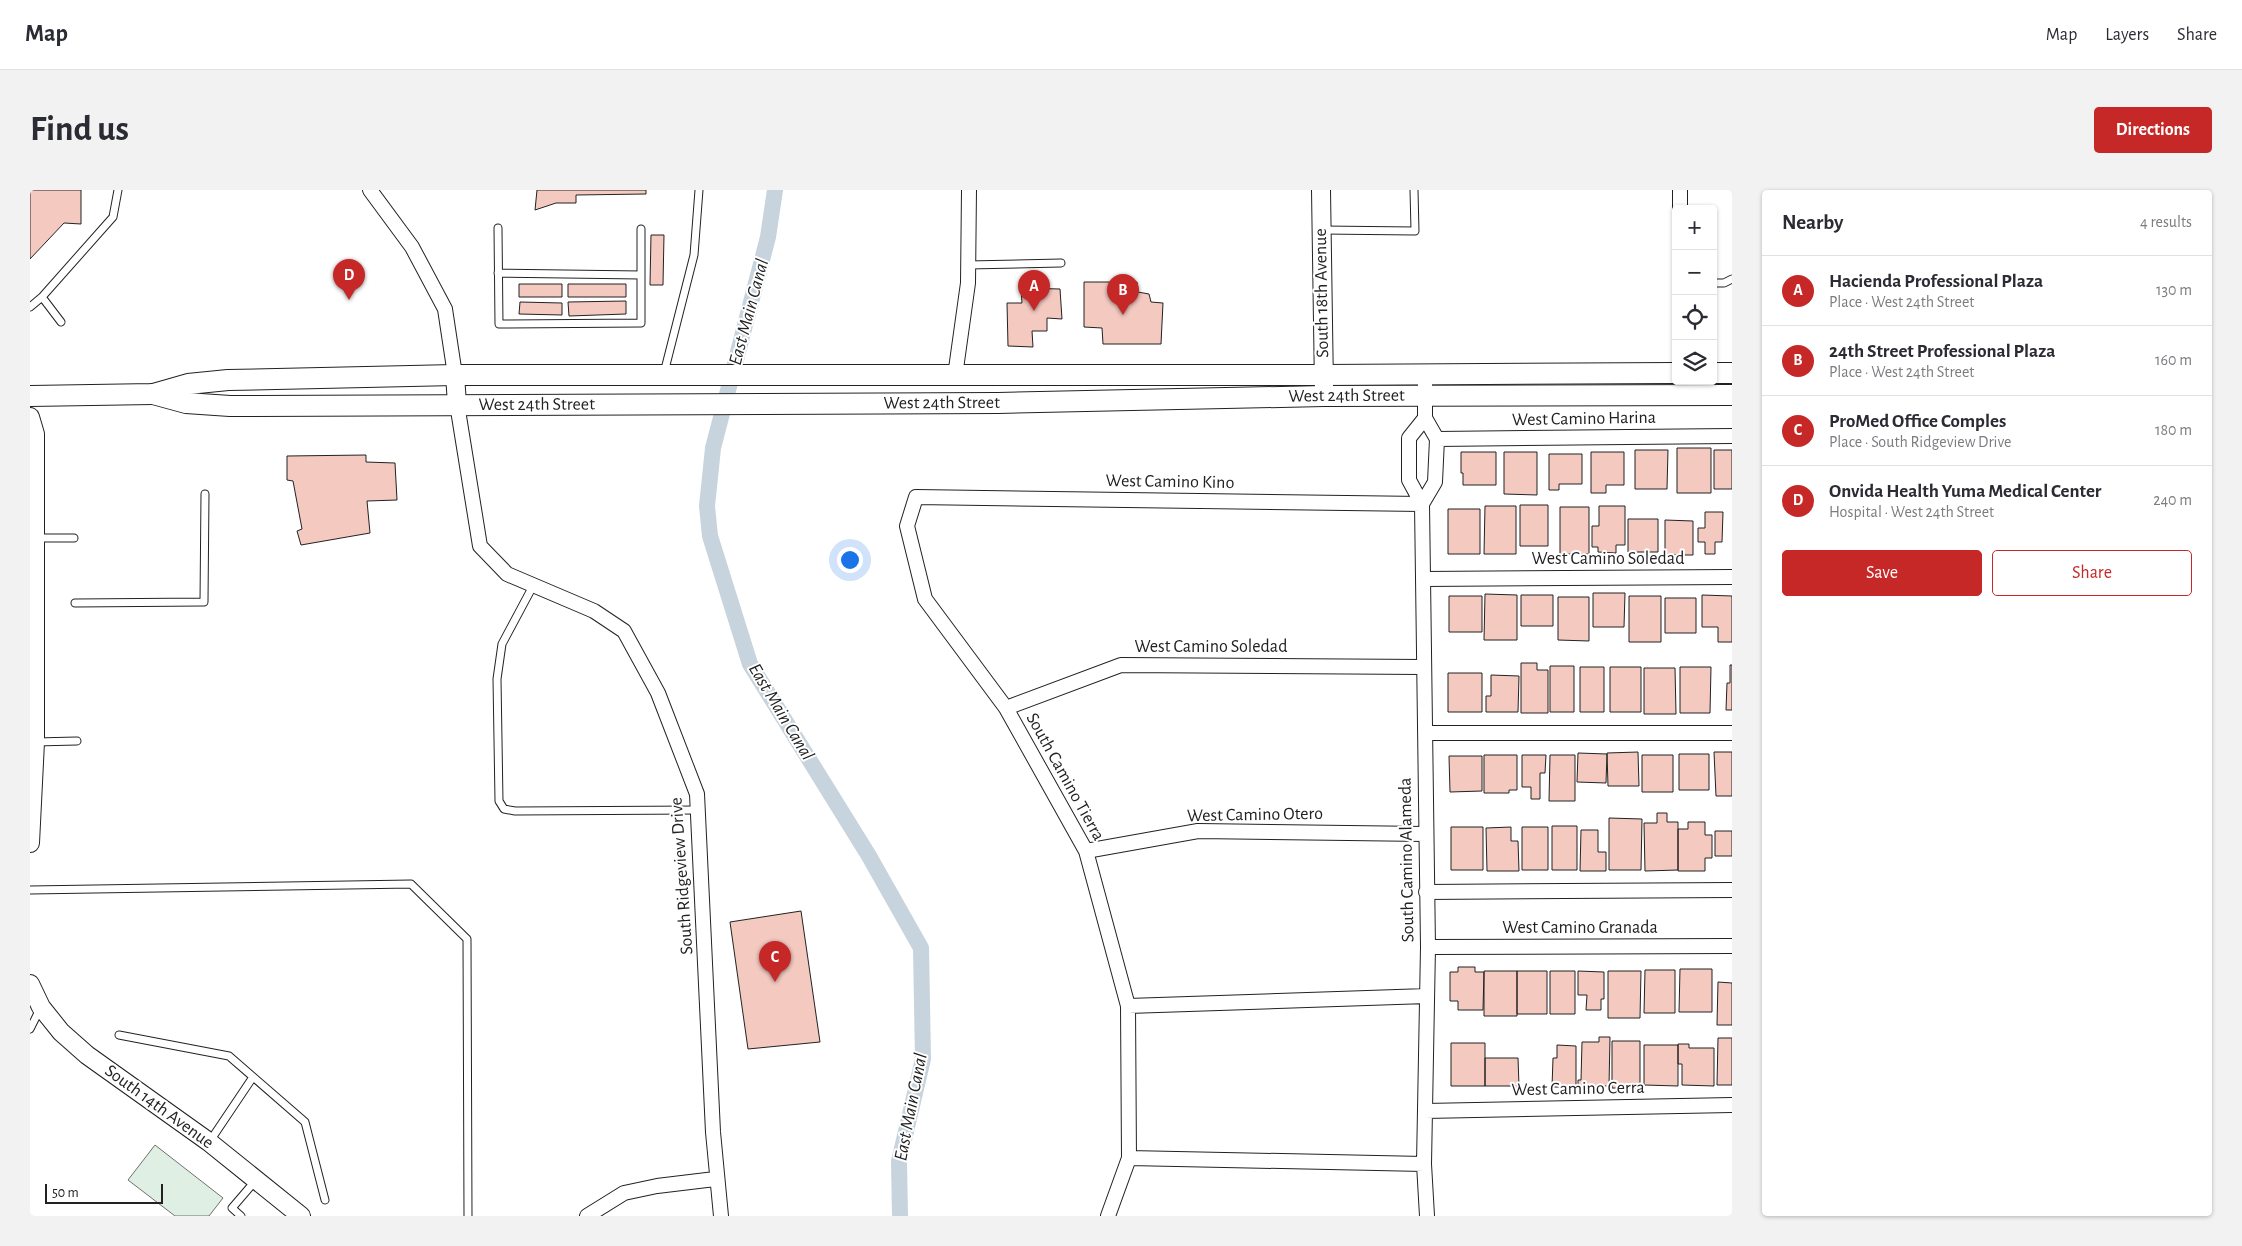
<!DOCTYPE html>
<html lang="en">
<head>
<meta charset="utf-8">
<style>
  :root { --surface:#fff; --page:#f2f2f3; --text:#2b2b33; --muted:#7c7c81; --line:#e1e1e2; --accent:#c62828 }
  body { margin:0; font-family:"Alegreya Sans",sans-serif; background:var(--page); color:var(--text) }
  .controls { position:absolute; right:15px; top:15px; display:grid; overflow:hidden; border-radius:5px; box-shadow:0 1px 4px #0004 }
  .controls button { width:45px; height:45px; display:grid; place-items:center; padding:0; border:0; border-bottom:1px solid var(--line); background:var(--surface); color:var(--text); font:25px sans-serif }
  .scale { position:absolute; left:15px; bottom:12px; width:118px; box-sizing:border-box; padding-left:5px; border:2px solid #222; border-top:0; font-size:14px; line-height:18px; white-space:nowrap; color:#222; -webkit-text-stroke:4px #fff; paint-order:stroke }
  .you { position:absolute; left:819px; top:369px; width:18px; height:18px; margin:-12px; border:4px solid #fff; border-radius:50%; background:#1a73e8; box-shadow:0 0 0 8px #1a73e833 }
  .badge { display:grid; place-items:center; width:32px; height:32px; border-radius:50%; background:var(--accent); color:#fff; font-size:16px; font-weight:700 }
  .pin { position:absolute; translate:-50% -41px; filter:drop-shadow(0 1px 2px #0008) }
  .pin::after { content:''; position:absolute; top:26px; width:18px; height:15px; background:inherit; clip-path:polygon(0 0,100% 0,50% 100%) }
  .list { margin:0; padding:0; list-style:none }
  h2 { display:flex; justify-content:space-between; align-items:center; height:65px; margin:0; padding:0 20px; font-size:21px }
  h2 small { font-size:16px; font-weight:400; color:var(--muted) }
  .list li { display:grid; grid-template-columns:32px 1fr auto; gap:15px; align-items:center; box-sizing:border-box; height:70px; padding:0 20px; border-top:1px solid var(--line) }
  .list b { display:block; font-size:19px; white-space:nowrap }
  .list p { margin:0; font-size:16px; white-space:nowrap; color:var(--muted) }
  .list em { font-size:16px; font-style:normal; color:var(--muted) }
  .actions { display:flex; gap:10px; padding:15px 20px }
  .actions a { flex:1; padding:11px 0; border:1px solid var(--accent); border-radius:5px; text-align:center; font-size:18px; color:var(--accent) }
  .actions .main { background:var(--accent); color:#fff }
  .icon { flex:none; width:28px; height:28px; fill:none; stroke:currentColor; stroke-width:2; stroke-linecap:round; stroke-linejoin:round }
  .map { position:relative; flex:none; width:1702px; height:1026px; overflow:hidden; border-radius:5px }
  header { display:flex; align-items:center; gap:30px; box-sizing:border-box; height:70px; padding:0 25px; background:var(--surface); border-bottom:1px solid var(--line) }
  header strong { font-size:24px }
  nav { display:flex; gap:28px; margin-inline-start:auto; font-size:18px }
  .intro { display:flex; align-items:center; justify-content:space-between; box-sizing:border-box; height:120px; padding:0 30px }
  h1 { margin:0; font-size:35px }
  .button { padding:12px 22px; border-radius:5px; background:var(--accent); color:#fff; font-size:18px; font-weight:700 }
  main { display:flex; gap:30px; padding:0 30px }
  aside { flex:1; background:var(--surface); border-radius:5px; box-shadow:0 1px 4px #0004 }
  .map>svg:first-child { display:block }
  .green { fill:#e0efe3; stroke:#6f6f6f }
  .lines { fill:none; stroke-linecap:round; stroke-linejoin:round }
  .canal { stroke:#c7d3dd; stroke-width:16 }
  .building { fill:#f3c9c0; stroke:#222 }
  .service-casing { stroke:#222; stroke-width:9 }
  .minor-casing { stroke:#222; stroke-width:16 }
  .tertiary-casing { stroke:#222; stroke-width:20 }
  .secondary-casing { stroke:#222; stroke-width:22 }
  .service { stroke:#fff; stroke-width:7 }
  .minor { stroke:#fff; stroke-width:14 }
  .tertiary { stroke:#fff; stroke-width:18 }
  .secondary { stroke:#fff; stroke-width:20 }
  .labels { text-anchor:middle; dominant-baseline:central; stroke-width:4; stroke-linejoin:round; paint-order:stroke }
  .street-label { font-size:18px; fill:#222; stroke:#fff }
  .water-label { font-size:19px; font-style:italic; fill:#222; stroke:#fff }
</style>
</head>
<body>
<header>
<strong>Map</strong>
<nav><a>Map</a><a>Layers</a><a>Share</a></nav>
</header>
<div class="intro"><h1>Find us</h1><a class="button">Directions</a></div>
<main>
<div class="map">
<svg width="1702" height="1026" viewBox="0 0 1702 1026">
  <rect width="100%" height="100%" fill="#fff"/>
  <path class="green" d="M125 955 193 1008 179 1026H145L98 990Z"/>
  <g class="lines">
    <path class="canal" d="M745 0 738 47 683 258 677 316 680 346 720 474 839 666 891 758 893 869 869 971 870 1026"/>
  </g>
  <path class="building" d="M0 0H51V34L34 33 0 69Z
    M507 0H616V4L546 5V13H526L505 20Z
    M621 45H634L633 95H620Z
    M1054 92H1107L1108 102 1119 104 1121 112 1133 113 1131 154H1073L1072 138 1054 137Z
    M489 94H532V107H489Z
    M538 94H596V107H538Z
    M991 98 1030 99 1032 129 1017 128V141H1002L1003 157 978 156 977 113H992Z
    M596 111V124L539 126 538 112Z
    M490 112 532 113V125L489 124Z
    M1647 258H1681V303H1647Z
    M1605 260H1638L1637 299H1605Z
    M1684 260H1702V299H1684Z
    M1431 262H1466V295H1433V283H1431Z
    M1474 262H1507V305L1474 304Z
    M1561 262H1594V295H1576V303H1561Z
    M1519 264H1552V294H1529V300H1519Z
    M336 265V272L365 273 367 310 337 311 340 343 271 355 267 341 272 339 263 291 257 290V266Z
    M1490 315H1518V356H1490Z
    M1455 316H1486V364H1454Z
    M1569 316H1595V355H1586V363L1568 362V357H1562V336H1569Z
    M1530 317H1559V364H1530Z
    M1418 319H1450V364H1418Z
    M1675 322H1693L1692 352H1685V364H1675V352H1668V338H1675Z
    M1598 329H1628V362H1598Z
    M1635 330 1663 331V365H1635Z
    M1563 403H1595L1594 437H1563Z
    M1455 404 1487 405V450H1454Z
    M1491 405H1523V436H1491Z
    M1672 405 1702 406V452H1688V437H1672Z
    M1419 406H1452V442H1419Z
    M1599 406H1631V452H1599Z
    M1528 407H1559V451L1528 450Z
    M1635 408H1666V443H1635Z
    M1491 473H1507V480H1518V523H1491Z
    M1700 475H1702V520H1696L1697 493H1700Z
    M1520 476H1544V522H1520Z
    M1550 477H1574V522H1550Z
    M1580 477H1611V522H1580Z
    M1650 477H1681L1680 523H1650Z
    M1614 478H1645L1646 524H1614Z
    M1418 483H1452V522H1418Z
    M1461 485 1489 486 1488 522H1456V506H1461Z
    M1608 562 1609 596H1578L1577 563Z
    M1684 562H1702V606H1686Z
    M1548 563 1577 564 1576 593 1547 592Z
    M1649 564H1679V600H1649Z
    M1454 565H1487V600H1479V603H1454Z
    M1492 565H1516L1515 583H1510V609H1501V597H1492Z
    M1520 565H1545V611H1519Z
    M1612 565H1643V602H1612Z
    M1419 566H1452V601L1420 602Z
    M1627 623H1637V632H1648V680L1615 681 1614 633H1627Z
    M1579 628 1612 629 1611 680H1579Z
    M1658 632H1675V645H1682V668H1675V681H1648V639H1658Z
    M1522 636H1547V680H1522Z
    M1421 637H1453V680H1421Z
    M1481 637V651H1488L1489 681H1457L1456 638Z
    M1492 637H1518V680H1492Z
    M1551 640H1568V662H1576V681H1550Z
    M1685 641H1702V666H1685Z
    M771 721 790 852 718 859 700 732Z
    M1428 777H1445V782H1454L1453 820H1428V811H1420V782H1428Z
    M1650 779H1682V822H1649Z
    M1615 780H1645V823H1614Z
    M1454 781H1487V826H1454Z
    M1487 781H1517V824H1487Z
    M1520 781H1545V824H1520Z
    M1548 781 1574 782V809H1571V820H1556L1557 805H1548Z
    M1578 781H1611L1610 828H1578Z
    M1688 792 1702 793V835H1687Z
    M1569 847H1580L1579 896H1548V890H1551L1552 852H1569Z
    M1688 848H1702V895H1687Z
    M1582 851H1610V898H1582Z
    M1421 853H1455V896H1421Z
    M1648 854H1659V858H1684V896L1652 895V874H1648Z
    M1527 855 1546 856V897H1522L1523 868H1527Z
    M1614 855H1648V896L1614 895Z
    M1455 868H1488L1489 896H1455Z"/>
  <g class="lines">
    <defs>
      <path id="service" d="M468 38 469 134 611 133V39
        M1292 40 1385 41 1384 0
        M938 75 1031 73
        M468 83 611 85
        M1683 93H1694L1702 89
        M12 107 31 132
        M0 117 12 107 83 27 88 0
        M634 183 664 65 669 0
        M4 348H44
        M503 396 472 454 467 489 469 611 474 619 485 621 668 620
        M45 413 174 412 175 304
        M5 552 47 551
        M0 700 381 694 437 749 438 1026
        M0 839 11 817
        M89 845 199 866 275 932 295 1010
        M180 951 223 887
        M211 1026 202 1018 226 990"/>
      <path id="minor" d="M340 0 382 57 415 119 425 185
        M1650 0V19
        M925 186 938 93 939 0
        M427 214 450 356 477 384 564 421 594 441 628 503 667 604 683 942 691 1026
        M1395 228 1379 248V290L1392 314 1398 757 1394 974 1397 1026
        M1407 249 1702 246
        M1392 314 1405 292 1407 249 1395 228V184
        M1394 389 1702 387
        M976 518 1091 475 1394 477
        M1395 543H1702
        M1056 661 1168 641 1395 644
        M1396 702 1702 700
        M1398 757 1702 756
        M1098 816 1397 806
        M1395 921 1702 915
        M1099 968 1394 974
        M557 1026 594 1003 627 996 685 989
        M1078 1026 1099 968 1098 816 1056 661 976 518 895 409 877 336 886 307 1392 314"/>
      <path id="tertiary" d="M1291 0 1294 198
        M425 185 427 214
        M0 227 5 244V552L0 653
        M0 794 11 817 31 842 57 865 179 952 271 1026"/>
      <g id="secondary">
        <path d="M1683 183H1702"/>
        <path id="s1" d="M123 204 156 213 200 216 968 213 1294 206 1702 205"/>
        <path d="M0 206 123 204 158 194 198 190 425 185H1294L1646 183"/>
      </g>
    </defs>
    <use href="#service" class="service-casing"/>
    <use href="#minor" class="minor-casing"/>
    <use href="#tertiary" class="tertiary-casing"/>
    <use href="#secondary" class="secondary-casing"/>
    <use href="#service" class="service"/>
    <use href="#minor" class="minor"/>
    <use href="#tertiary" class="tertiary"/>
    <use href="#secondary" class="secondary"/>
  </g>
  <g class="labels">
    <g class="street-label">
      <text transform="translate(1292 103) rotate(-91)">South 18th Avenue</text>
      <text stroke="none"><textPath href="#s1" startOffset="1195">West 24th Street</textPath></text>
      <text stroke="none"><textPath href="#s1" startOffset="790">West 24th Street</textPath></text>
      <text stroke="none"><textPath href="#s1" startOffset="385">West 24th Street</textPath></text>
      <text transform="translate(1554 229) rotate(-1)">West Camino Harina</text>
      <text transform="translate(1140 292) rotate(1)">West Camino Kino</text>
      <text x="1578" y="369">West Camino Soledad</text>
      <text x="1181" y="457">West Camino Soledad</text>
      <text transform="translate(1035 587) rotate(61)">South Camino Tierra</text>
      <text transform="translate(1225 625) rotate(-1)">West Camino Otero</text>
      <text transform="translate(1377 670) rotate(-91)">South Camino Alameda</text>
      <text transform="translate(652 686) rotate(-94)">South Ridgeview Drive</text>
      <text x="1550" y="738">West Camino Granada</text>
      <text transform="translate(1548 899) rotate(-1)">West Camino Cerra</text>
      <text transform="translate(129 917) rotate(36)">South 14th Avenue</text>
    </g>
    <g class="water-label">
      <text transform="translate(719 122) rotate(-75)">East Main Canal</text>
      <text transform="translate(751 522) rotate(59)">East Main Canal</text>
      <text transform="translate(881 917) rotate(-79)">East Main Canal</text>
    </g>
  </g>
</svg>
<div class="controls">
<button>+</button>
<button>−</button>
<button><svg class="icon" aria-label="locate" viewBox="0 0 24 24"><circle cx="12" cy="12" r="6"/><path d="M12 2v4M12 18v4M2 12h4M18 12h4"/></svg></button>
<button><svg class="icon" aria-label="layers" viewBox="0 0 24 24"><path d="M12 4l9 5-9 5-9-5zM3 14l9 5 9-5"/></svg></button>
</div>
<div class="scale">50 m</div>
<div class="you"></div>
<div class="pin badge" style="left:1004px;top:121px">A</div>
<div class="pin badge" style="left:1093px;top:125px">B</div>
<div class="pin badge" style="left:745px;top:792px">C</div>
<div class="pin badge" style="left:319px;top:110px">D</div>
</div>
<aside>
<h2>Nearby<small>4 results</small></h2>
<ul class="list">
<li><span class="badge">A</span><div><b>Hacienda Professional Plaza</b><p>Place · West 24th Street</p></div><em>130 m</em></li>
<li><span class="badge">B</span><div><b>24th Street Professional Plaza</b><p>Place · West 24th Street</p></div><em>160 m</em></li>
<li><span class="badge">C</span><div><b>ProMed Office Comples</b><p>Place · South Ridgeview Drive</p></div><em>180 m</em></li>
<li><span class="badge">D</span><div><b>Onvida Health Yuma Medical Center</b><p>Hospital · West 24th Street</p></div><em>240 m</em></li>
</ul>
<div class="actions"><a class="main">Save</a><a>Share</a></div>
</aside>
</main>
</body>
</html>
